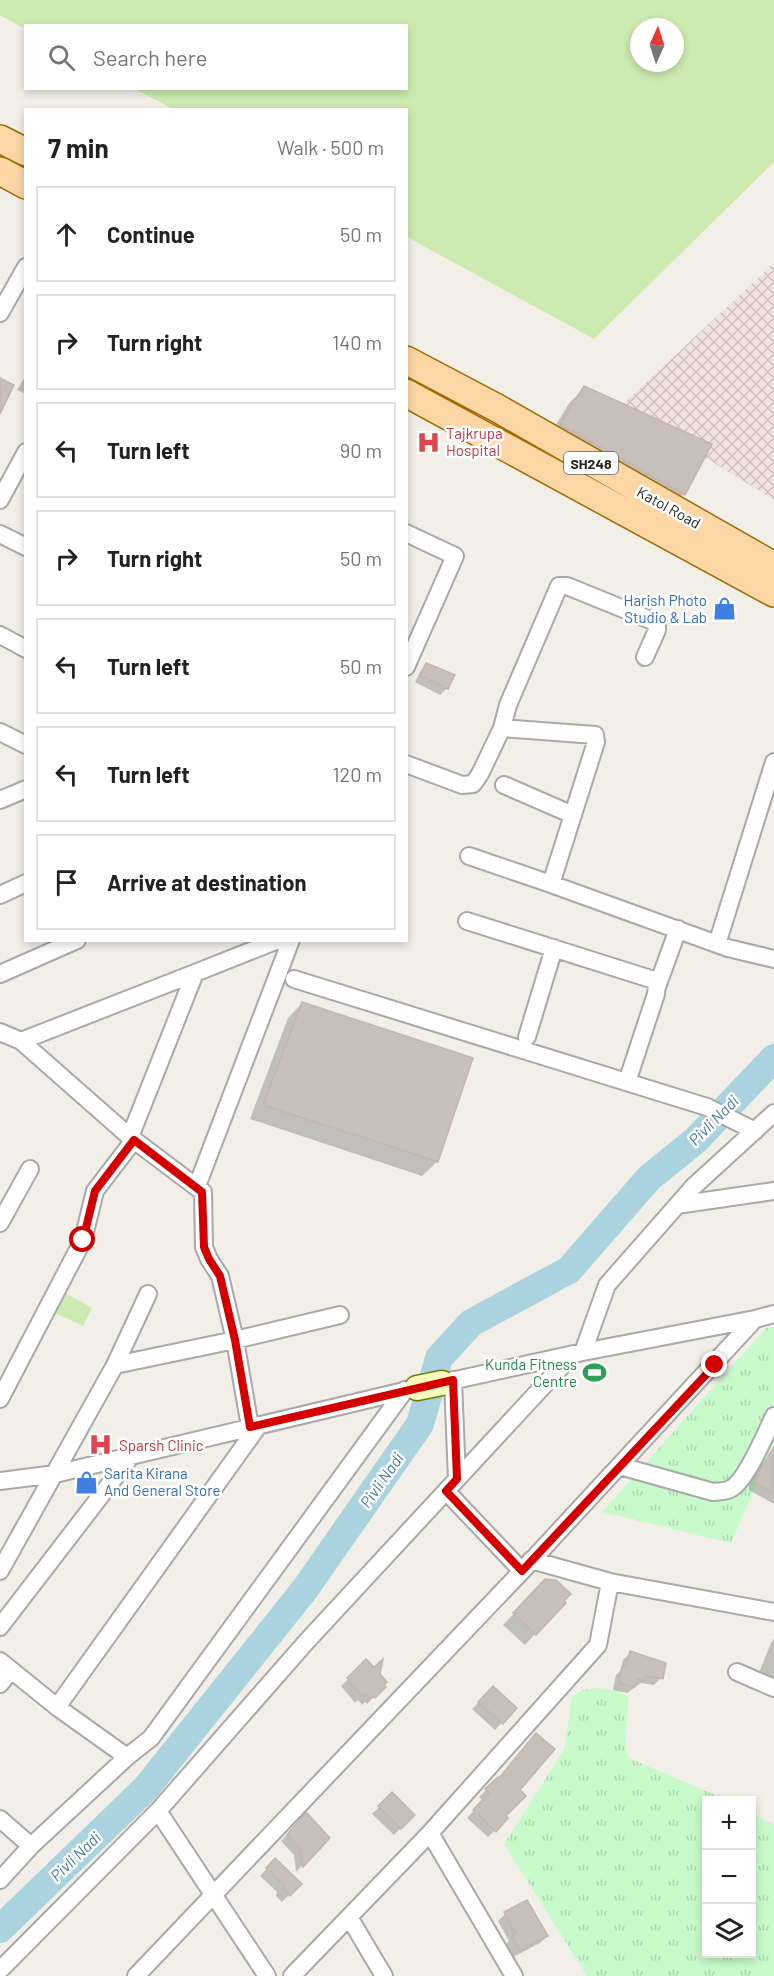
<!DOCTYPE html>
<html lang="en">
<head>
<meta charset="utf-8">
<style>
  :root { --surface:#fff; --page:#f2f2f2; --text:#222; --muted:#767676; --line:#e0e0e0 }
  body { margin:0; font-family:Barlow,sans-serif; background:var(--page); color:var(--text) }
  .controls { position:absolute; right:18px; bottom:18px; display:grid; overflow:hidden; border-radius:0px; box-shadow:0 3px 9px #0003 }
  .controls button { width:54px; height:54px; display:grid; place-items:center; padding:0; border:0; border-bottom:2px solid var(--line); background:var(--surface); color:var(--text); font:30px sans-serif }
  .compass { position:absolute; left:630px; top:18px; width:54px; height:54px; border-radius:50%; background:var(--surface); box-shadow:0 3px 9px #0003; rotate:3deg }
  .stop { position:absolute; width:18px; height:18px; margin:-14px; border:4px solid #d40000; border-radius:50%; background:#fff }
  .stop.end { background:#d40000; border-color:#fff; box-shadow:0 2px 6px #0008 }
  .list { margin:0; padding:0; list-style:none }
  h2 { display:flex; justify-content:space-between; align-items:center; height:78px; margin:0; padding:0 24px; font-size:26px }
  h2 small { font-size:20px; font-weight:400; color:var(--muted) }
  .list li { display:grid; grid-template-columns:39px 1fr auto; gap:18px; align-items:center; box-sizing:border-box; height:96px; margin:0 12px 12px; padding:0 12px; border:2px solid var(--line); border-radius:0px }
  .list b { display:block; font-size:22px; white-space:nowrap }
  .list em { font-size:20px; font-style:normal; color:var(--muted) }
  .icon { flex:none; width:33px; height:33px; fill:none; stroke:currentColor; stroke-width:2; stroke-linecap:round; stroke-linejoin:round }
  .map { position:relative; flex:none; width:774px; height:1976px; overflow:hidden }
  .search { position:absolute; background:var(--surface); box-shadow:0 3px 9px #0003; left:24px; top:24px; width:384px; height:66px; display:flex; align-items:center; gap:15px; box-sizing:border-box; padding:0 21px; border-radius:0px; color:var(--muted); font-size:22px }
  .panel { position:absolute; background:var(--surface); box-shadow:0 3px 9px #0003; left:24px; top:108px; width:384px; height:834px; border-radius:0px }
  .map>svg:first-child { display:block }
  .military { fill:url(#military-cross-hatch) }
  .grass { fill:#cdebb0; fill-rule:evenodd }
  .park { fill:url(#park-tufts) }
  .shadow { fill:#0003 }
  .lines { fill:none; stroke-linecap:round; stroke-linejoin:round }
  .river { stroke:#aad3df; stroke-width:28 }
  .building { fill:#c7bfb8; stroke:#c4b6ab; stroke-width:1.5 }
  .street-casing { stroke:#a9a9a9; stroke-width:20 }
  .secondary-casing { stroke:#707d05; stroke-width:27 }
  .primary-casing { stroke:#a06b00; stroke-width:30 }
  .street { stroke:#fff; stroke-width:16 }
  .secondary { stroke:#f7fabf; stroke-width:24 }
  .primary { stroke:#fcd6a4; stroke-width:27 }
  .route { stroke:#d40000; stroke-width:8 }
  .labels { text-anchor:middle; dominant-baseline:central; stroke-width:5; stroke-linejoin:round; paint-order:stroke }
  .shield { fill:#fff; stroke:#646464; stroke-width:1.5 }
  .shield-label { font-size:14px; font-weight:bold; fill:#222 }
  .health-label { font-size:15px; fill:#be3a42; stroke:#fff; text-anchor:start }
  .street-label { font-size:15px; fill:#222; stroke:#fff }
  .shop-label { font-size:15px; fill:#366cbe; stroke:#fff; text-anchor:end }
  .leisure-label { font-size:15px; fill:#27864d; stroke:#fff; text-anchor:end }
  .water-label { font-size:16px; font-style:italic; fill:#4a7aab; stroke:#fff }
</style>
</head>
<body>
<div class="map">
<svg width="774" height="1976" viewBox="0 0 774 1976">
  <defs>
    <pattern id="military-cross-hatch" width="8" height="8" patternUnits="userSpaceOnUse" patternTransform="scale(1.5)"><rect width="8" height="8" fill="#f3e3dd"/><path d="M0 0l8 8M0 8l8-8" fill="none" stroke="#d0c2bd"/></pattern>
    <pattern id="park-tufts" width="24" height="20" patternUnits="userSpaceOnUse" patternTransform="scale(1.5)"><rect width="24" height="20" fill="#c8facc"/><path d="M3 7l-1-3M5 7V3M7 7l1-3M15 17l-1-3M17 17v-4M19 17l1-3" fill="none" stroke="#acd6af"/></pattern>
  </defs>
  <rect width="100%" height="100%" fill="#f2efe9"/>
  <path class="military" d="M774 263V500L621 406Z"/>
  <path class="grass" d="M0 0H774V162L594 339 407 237 406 110 173 109 135 89 406 88V26H26L25 29 0 15ZM639 27H675V63H639Z
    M62 1291 92 1308 83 1326 51 1311Z"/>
  <path class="park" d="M774 1327V1444L731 1543 602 1512 766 1328Z
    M598 1688 618 1691 629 1698 625 1746 629 1758 727 1800H706V1954H752V1813L774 1825V1976H587L504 1844 564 1750 572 1697 582 1690Z"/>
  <path class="shadow" d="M26 375V394L17 390Z
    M585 388 684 494 670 508 547 439 570 402Z
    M427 665 447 688 440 695 415 682 420 672Z
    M302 1003 437 1162 422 1176 250 1119 288 1018Z
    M769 1457 774 1459V1504L749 1490V1485L762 1464Z
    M535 1592V1634L525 1645 503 1625Z
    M774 1639V1682L758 1675 771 1643Z
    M630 1653 661 1678 654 1685 641 1683 627 1693 613 1690 616 1675 620 1671 623 1660Z
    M366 1662 377 1694 367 1704 365 1702 362 1705 358 1700 355 1703 341 1686Z
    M486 1695 515 1708 495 1730 472 1709Z
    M498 1779 518 1790 495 1830 488 1837 467 1818 483 1801 479 1797Z
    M392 1794 413 1815 394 1835 372 1814Z
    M306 1814 328 1838 296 1872 294 1855 281 1841Z
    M275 1860 300 1884 282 1902 276 1896 277 1892 260 1876Z
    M527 1902 547 1936 540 1943 513 1957 506 1944 509 1941 498 1921 505 1914Z"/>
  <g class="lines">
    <path class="river" d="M0 1929 146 1788 305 1589 420 1424 439 1358 471 1323 569 1270 649 1178 696 1140 774 1058"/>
  </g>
  <path class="building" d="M0 378 14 385 0 414Z
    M584 386 712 444 685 495 560 424Z
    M426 663 455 675 448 689 420 675Z
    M302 1002 473 1058 438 1162 263 1105Z
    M774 1447V1493L755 1483 756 1476Z
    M545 1579 556 1580 571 1594 564 1601 566 1603 536 1635 513 1613Z
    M630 1651 666 1663 663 1679 646 1676 645 1681 637 1679 635 1687 619 1683 622 1667H626Z
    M366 1659 374 1667 383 1659 380 1674 387 1682 384 1685 386 1687 375 1698 373 1696 370 1699 366 1694 363 1697 347 1678Z
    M493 1686 517 1708 503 1724 478 1702Z
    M536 1733 555 1749 520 1790 526 1796 506 1816 508 1818 496 1832 473 1810 489 1793 485 1789 498 1777 499 1778Z
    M392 1792 415 1815 401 1829 378 1806Z
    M306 1812 330 1838 303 1867 300 1848 287 1835Z
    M275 1858 302 1884 290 1896 283 1888 284 1885 266 1868Z
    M527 1900 548 1936 520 1951 512 1936 516 1934 504 1912Z"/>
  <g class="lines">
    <defs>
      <path id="street" d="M0 313 26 267
        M0 500 26 452
        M406 533 455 556 406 667
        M0 534 26 547
        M0 635 26 649
        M645 657 657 630V626L653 621 567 586H559L508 705 502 728 595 735 596 742 551 884 728 948 774 959
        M0 732 26 745
        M406 764 462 785 473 784 480 774 502 728
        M504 785 573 815
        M0 800 26 789
        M469 856 551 884
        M0 895 26 883
        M467 921 654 980 657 983 656 994 627 1082
        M717 944 774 762
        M0 974 77 940
        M294 979 707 1107 755 1131
        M657 987 678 929
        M0 1032 21 1041 130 1137 195 973 278 940
        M527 1037 554 948
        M21 1041 195 973
        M130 1137 203 1192 204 1247 209 1259 220 1276 235 1340 250 1427
        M197 1186 291 940
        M677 1205 774 1191
        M0 1223 30 1169
        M583 1352 607 1285 693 1187 774 1113
        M115 1365 148 1294
        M453 1380 457 1479
        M442 1383 583 1352 755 1319
        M0 1399 83 1240 95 1191 134 1140
        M620 1466 713 1492C720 1491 726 1492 732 1488 747 1479 766 1433 774 1416
        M0 1481 55 1474 408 1390
        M446 1491 522 1571
        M531 1560 610 1582 774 1612
        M0 1571 115 1365 235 1340 340 1315
        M0 1627 132 1455
        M0 1661 57 1707 127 1757 151 1738 405 1390
        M737 1672 774 1688
        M0 1684 11 1670
        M57 1707 259 1425
        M158 1811 267 1976
        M0 1819 31 1846
        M430 1833 514 1976
        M0 1880 31 1846 127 1757
        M349 1917 384 1976
        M0 1970 158 1811 307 1641 573 1354
        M136 1976 522 1571 755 1319 774 1314
        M292 1976 430 1833 598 1645 610 1582"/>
      <path id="secondary" d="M417 1388 442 1383"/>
      <path id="primary" d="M0 139 26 152
        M0 171 26 185
        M406 360 497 408 774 566
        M406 393 774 593"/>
    </defs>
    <use href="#street" class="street-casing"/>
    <use href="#secondary" class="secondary-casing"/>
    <use href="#primary" class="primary-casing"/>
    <use href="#street" class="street"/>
    <use href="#secondary" class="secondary"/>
    <use href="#primary" class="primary"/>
  </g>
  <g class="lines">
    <path class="route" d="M83 1240 95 1191 134 1140 202 1192 204 1247 209 1259 220 1276 235 1340 250 1427 453 1380 457 1479 446 1491 522 1571 715 1365"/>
  </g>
  <defs>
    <symbol id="hospital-bare" viewBox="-9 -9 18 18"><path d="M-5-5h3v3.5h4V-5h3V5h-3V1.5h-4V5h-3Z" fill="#e0444e" stroke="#fff" stroke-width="2.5" paint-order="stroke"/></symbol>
    <symbol id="shop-bare" viewBox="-9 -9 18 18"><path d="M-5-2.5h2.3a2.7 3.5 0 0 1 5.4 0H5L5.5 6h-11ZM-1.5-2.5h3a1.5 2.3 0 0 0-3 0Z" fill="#3f7fe0" stroke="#fff" stroke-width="2.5" paint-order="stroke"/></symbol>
    <symbol id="stadium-bare" viewBox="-9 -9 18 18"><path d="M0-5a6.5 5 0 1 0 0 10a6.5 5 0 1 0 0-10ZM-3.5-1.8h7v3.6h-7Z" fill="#2e9e5b" stroke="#fff" stroke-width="2.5" paint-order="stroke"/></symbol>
  </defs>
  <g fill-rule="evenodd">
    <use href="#hospital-bare" x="412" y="426" width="33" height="33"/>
    <use href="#shop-bare" x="708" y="592" width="33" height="33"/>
    <use href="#stadium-bare" x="578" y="1356" width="33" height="33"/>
    <use href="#hospital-bare" x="84" y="1428" width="33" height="33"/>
    <use href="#shop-bare" x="70" y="1466" width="33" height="33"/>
  </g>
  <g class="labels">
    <rect class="shield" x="564" y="452" width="54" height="22" rx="4.5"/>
    <g class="shield-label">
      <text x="591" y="463">SH248</text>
    </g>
    <g class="health-label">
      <text x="446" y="433">Tajkrupa<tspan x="446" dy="17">Hospital</tspan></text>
      <text x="119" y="1445">Sparsh Clinic</text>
    </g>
    <g class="street-label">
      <text transform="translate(669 507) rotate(29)">Katol Road</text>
    </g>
    <g class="shop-label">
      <text x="707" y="600">Harish Photo<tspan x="707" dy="17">Studio &amp; Lab</tspan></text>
      <text x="104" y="1473" text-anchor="start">Sarita Kirana<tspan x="104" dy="17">And General Store</tspan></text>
    </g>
    <g class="leisure-label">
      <text x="577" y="1364">Kunda Fitness<tspan x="577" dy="17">Centre</tspan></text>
    </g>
    <g class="water-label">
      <text transform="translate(713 1120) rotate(-45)">Pivli Nadi</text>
      <text transform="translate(381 1480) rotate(-55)">Pivli Nadi</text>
      <text transform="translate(75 1856) rotate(-44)">Pivli Nadi</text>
    </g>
  </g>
</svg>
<div class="controls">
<button>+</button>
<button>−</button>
<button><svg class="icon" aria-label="layers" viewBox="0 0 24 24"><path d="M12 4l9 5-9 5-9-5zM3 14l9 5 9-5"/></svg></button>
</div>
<svg class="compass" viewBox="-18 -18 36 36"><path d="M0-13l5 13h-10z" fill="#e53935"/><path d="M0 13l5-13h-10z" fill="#767676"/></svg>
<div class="stop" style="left:83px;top:1240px"></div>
<div class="stop end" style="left:715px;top:1365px"></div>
<div class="search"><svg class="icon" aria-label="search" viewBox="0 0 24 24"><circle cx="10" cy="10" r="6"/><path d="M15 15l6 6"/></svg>Search here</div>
<section class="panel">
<h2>7 min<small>Walk · 500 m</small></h2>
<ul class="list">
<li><svg class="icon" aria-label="ahead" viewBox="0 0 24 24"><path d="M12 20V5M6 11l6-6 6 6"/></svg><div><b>Continue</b></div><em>50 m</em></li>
<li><svg class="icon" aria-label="right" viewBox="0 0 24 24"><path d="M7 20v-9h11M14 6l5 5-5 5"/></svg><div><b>Turn right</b></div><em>140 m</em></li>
<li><svg class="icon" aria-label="left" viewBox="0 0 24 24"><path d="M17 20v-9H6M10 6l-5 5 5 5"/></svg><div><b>Turn left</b></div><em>90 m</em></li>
<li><svg class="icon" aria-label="right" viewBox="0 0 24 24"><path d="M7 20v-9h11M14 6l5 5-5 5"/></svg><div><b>Turn right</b></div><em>50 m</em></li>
<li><svg class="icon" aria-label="left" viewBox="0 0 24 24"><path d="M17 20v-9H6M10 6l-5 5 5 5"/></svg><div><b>Turn left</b></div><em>50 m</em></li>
<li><svg class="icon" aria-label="left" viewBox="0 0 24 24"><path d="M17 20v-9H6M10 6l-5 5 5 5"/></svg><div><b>Turn left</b></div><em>120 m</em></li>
<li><svg class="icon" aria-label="arrive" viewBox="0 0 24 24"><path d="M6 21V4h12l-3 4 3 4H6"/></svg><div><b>Arrive at destination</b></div></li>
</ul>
</section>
</div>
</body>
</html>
